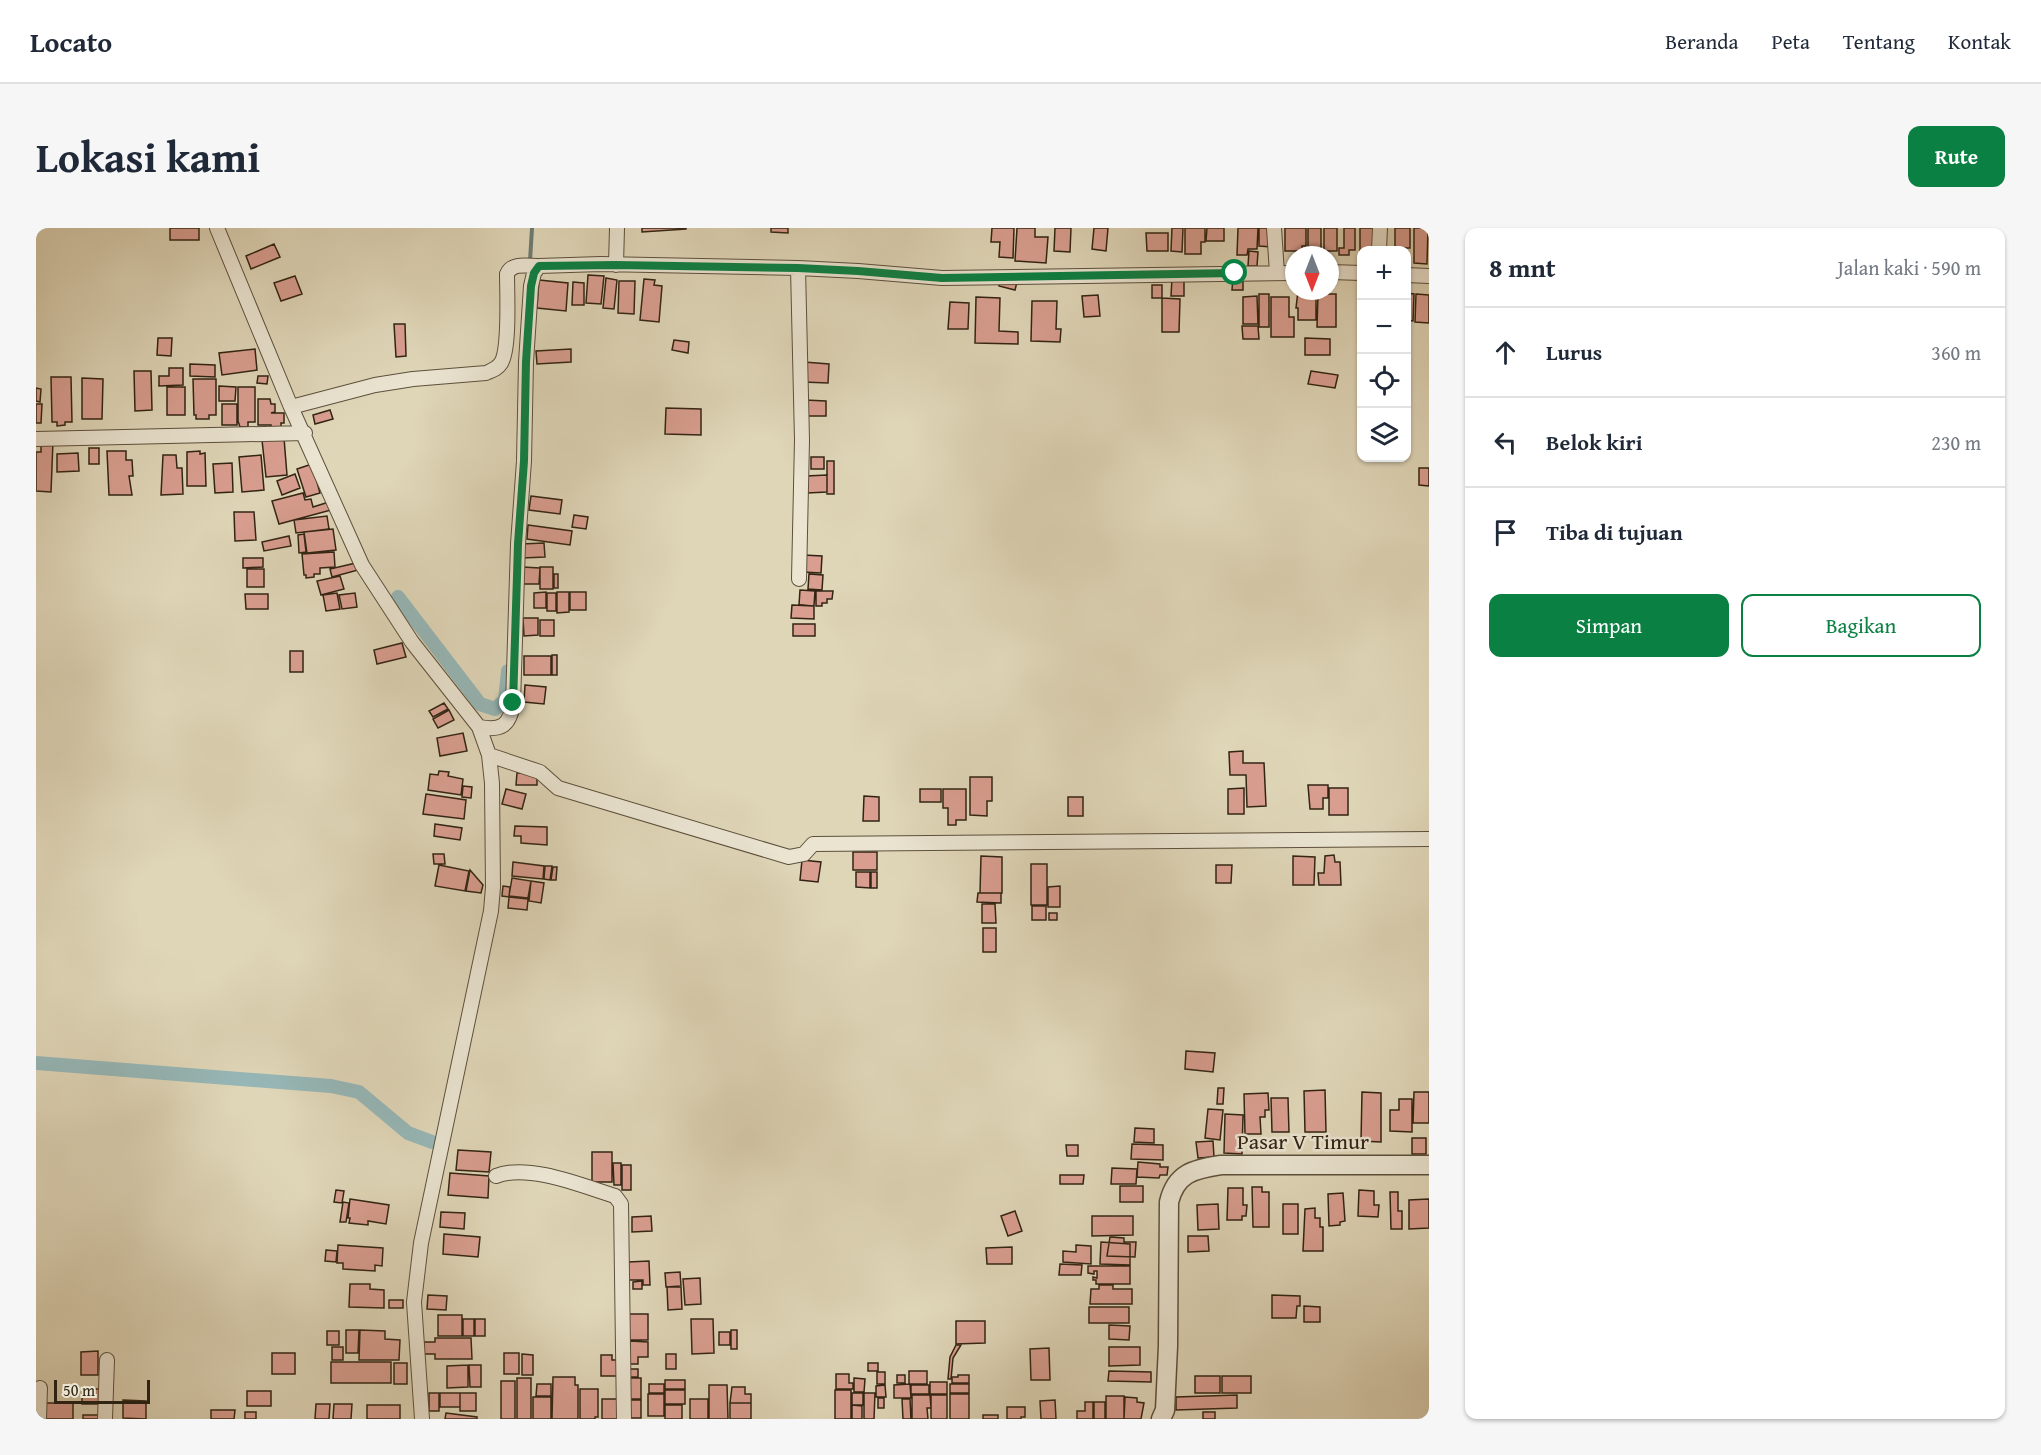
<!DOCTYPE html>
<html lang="id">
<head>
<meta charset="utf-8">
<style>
  :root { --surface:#fff; --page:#f6f6f7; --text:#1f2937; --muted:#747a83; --line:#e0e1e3; --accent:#0b8043 }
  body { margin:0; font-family:"Gentium Book Plus",serif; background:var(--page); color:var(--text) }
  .controls { position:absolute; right:18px; top:18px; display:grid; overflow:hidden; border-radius:12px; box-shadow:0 2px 4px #0004 }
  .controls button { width:54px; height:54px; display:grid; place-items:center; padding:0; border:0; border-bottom:2px solid var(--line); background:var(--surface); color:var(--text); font:30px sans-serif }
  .compass { position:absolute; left:1249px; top:18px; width:54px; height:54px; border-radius:50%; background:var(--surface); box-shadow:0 2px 4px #0004; rotate:180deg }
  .scale { position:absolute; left:18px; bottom:15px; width:96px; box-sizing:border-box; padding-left:6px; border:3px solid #322413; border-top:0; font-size:16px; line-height:21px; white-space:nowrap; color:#322413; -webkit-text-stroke:4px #eae4d1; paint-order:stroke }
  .stop { position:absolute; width:18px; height:18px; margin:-14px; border:4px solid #0b8043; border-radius:50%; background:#fff }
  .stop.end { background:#0b8043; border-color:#fff; box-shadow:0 2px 6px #0008 }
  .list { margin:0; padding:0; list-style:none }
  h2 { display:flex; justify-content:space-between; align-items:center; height:78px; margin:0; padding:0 24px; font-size:26px }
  h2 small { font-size:20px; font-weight:400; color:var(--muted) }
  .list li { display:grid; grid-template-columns:39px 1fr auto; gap:18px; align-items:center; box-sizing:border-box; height:90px; padding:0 24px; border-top:2px solid var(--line) }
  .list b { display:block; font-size:22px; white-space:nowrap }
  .list em { font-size:20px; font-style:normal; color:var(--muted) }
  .actions { display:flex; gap:12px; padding:18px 24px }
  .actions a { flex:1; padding:14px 0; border:2px solid var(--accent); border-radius:12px; text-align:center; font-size:21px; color:var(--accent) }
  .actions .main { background:var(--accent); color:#fff }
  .icon { flex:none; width:33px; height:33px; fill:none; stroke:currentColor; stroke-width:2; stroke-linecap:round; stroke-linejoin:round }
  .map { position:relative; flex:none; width:1393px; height:1191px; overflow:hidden; border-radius:12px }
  header { display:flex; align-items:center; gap:36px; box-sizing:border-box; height:84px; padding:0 30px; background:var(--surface); border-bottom:2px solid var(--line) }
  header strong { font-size:28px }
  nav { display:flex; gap:33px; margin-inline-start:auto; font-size:21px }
  .intro { display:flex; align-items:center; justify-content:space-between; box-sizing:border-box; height:144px; padding:0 36px }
  h1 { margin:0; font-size:42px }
  .button { padding:15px 27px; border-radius:12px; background:var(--accent); color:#fff; font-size:21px; font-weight:700 }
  main { display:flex; gap:36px; padding:0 36px }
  aside { flex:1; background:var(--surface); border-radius:12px; box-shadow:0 2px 4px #0004 }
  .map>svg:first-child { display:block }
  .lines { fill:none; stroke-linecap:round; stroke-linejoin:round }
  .stream { stroke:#6e7c75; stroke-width:4 }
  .canal { stroke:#96b7b7; stroke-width:14 }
  .building { fill:#d99e90; stroke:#322413; stroke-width:1.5 }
  .minor-casing { stroke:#5d503c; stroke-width:16 }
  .tertiary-casing { stroke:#5d503c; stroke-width:21 }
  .minor { stroke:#eae4d1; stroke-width:14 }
  .tertiary { stroke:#eae4d1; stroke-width:18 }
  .route { stroke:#0b8043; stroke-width:8 }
  .labels { text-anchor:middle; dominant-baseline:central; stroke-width:5; stroke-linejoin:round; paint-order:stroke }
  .street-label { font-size:22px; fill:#322413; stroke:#eae4d1 }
</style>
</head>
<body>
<header>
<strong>Locato</strong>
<nav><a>Beranda</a><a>Peta</a><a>Tentang</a><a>Kontak</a></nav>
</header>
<div class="intro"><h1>Lokasi kami</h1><a class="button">Rute</a></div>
<main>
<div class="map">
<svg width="1393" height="1191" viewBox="0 0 1393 1191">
  <rect width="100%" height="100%" fill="#dfd6b8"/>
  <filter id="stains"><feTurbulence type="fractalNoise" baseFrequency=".00333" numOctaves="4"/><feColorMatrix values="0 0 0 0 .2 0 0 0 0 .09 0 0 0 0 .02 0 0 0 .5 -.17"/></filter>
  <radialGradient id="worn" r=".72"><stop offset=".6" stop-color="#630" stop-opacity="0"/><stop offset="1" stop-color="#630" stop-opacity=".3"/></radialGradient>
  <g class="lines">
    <path class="stream" d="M494 33 496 0"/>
    <path class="canal" d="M362 369 444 476 459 481 469 472 472 443
      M0 835 295 858 323 864 372 905 396 914"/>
  </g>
  <path class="building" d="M134 0H163V12H134Z
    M606 0H650V1L606 4Z
    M735 0H752V5L735 4Z
    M956 0H978L977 30 963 29 964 14H955Z
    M981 0H999V9H1012L1010 35 979 33Z
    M1019 0H1035L1034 24 1018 23Z
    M1058 0H1072L1070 23 1056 21Z
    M1136 0H1147L1146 24 1135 23Z
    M1149 0H1169V14H1165V26H1149Z
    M1171 0H1188V13H1170Z
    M1202 0H1222L1221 21H1212L1211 27H1201Z
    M1223 0H1236V19L1223 18Z
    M1249 0H1270V18H1266V23H1249Z
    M1272 0H1285V21L1272 20Z
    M1288 0H1301V23H1288Z
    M1308 0H1319V22H1313V27H1303V20H1308Z
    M1324 0H1339V22L1324 23Z
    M1359 0H1374V20H1359Z
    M1378 0H1392L1391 36 1378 35Z
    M1110 5H1132V23H1111Z
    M238 16 244 29 215 41 210 28Z
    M1213 23 1222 24 1221 38H1212Z
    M552 47 568 48 565 76 550 75Z
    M259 48 266 66 245 73 238 55Z
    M1197 49H1207V62H1196Z
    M570 50 581 52 578 81 567 80Z
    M964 50 981 54 979 62 963 58Z
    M1136 50H1148V68H1135Z
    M608 51 619 52 618 57 626 58 623 94 604 92Z
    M503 52 532 55 530 83 501 80Z
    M583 53H599L598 86 582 85Z
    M537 54 548 55V77H536Z
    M1116 57H1126V70H1116Z
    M1262 63H1280V92H1262V80H1260Z
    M1370 65 1378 66 1377 93 1370 92Z
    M1223 66H1233V99H1223Z
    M1282 66H1300V99H1281Z
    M1380 66 1393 67V95L1379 94Z
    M1062 67 1064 88 1048 89 1046 68Z
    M1221 68 1222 96H1207V69Z
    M940 69 964 70 963 103 982 104V116L939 115Z
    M1235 69H1253V89H1258V109H1235Z
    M1126 70 1144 71 1143 104H1126Z
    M996 73H1021L1020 101H1025L1024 114 995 113Z
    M914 74 933 75 932 101H912Z
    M358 96H369L370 128 360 129Z
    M1206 98H1222L1223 111H1207Z
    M122 110H136L135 128 121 127Z
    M1269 110 1294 111V127H1269Z
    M638 112 653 114 652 125 636 122Z
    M219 121 221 142 186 147 183 125Z
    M535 121V134L501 136 500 123Z
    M768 134 793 136 792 155 767 154Z
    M154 136 179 137V149L154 148Z
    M133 140H147V157L123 158V148H133Z
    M98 143H115L116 182 99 183Z
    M1275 143 1302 147 1299 160 1272 156Z
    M222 148H232L231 156 221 155Z
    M15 149H35L36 194H29V197L21 198V194H16Z
    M46 150 67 151 66 191H46Z
    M157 151H180V187H173V191H160V187H158Z
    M183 158 200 159 199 173H183Z
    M131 159H149V187H131Z
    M202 159H219V194H212V199H204L202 193Z
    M0 160 5 161 4 174 0 173Z
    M222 171H234L235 176H239V184L235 185H248V195H245V201H235V197H222Z
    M769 172 790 173V188H768Z
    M0 176H6L5 195H0Z
    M186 176H201V197H186Z
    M630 180 665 181V207L629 206Z
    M294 182 297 191 279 196 277 187Z
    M248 210 251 247 230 249 226 212Z
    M5 212 17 213 15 264 0 263V224H5Z
    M53 220H63V236H53Z
    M71 223H90V232H96L97 248H93L96 267H73Z
    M164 223V226L169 225 170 258H151V224Z
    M42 225 43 243 21 244V226Z
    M127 227H140L141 240H146L147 266 125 267Z
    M225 227 228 262 206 264 203 229Z
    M775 229H788V241H775Z
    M791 233H798V266H791Z
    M196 235 197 264 179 265 177 236Z
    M276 236 284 265 270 269 261 241Z
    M1383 240H1393V258L1383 257Z
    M259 246 264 260 246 267 241 253Z
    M791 247V264L771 265 770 248Z
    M267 265 269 272 275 271 277 279 293 274 295 282 243 296 236 273Z
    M495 268 526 272 524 286 493 282Z
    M198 284H218L220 312 199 313Z
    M538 287 552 289 550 301 536 299Z
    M291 288 293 301 260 305 258 292Z
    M492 297 536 303 534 317 491 311Z
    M297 301 300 322 271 325 268 304Z
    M268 306 270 324 263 325 262 307Z
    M253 308 255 318 228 323 226 314Z
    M508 315 509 329 486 330 485 316Z
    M298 324 299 339 284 340V346H278V349L270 350V347H268L266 326Z
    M767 327 786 328 785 345 766 344Z
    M207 330H227V339L207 340Z
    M320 335 322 342 296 349 294 341Z
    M486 339 504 340 503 356H486Z
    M504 339H517V361H504Z
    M211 341H228V359H211Z
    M518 346H522V360H518Z
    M773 346 787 347 786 362 772 361Z
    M304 348 308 361 285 367 281 353Z
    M764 362 779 363 778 378 763 377Z
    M780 363H797L796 371H791V375H786V378H780Z
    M510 364V380H498V365Z
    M521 364H533V384L521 385Z
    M534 364H550V382H534Z
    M301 365 304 381 290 383 287 367Z
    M319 365 321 379 306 381 303 367Z
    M511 365H520V383H511Z
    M209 366H232V381H210Z
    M756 377 778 378V391L755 390Z
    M487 390H502V407L488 408Z
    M504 392H518V408H504Z
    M757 396H779V408H757Z
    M366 415 370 429 341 436 338 422Z
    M254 423H267V444H254Z
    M516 427H521V447H516Z
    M488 428H515V447H488Z
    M489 457 510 459 508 476 488 474Z
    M408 475 412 481 397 489 393 483Z
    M413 482 418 492 402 500 397 491Z
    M427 505 431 523 404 528 401 510Z
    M1207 523V535H1228L1230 578 1211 579 1210 547H1194L1193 524Z
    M403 543 413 544 412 548 427 551 425 567 392 562 394 546 402 547Z
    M481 545H501V557H480Z
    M934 549H956V573H951V588L934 587Z
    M1272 557H1292V570H1287V581H1274Z
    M427 558 436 559 435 570 426 569Z
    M1208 560V586H1192V561Z
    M1293 560H1312V587H1293Z
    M470 561 490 566 486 581 466 576Z
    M884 561H905V574H884Z
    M907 561H930V592H920V597H912V580H907Z
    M390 566 430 572 428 591 387 586Z
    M828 568 843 569V593H827Z
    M1032 569H1047V588H1032Z
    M399 596 426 600 424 612 398 608Z
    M479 598 511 599V617L485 615V608H478Z
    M817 624H841V642H817Z
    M397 626H408L409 636H398Z
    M1298 627 1299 634H1304L1305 657H1283L1282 645H1288L1289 628Z
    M945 628 966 629V665H944Z
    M1257 628 1279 629 1278 657H1257Z
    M766 632 785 634 782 654 764 652Z
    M477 634 508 638 507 651 476 648Z
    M995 636H1011V677H995Z
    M403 637 433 643 429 663 399 658Z
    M1180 637H1196L1195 655H1180Z
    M509 638H516L514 652 508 651Z
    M517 639H521L520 652H515Z
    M434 642 447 657 445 665 430 663Z
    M820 644H834V660L820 659Z
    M835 644H841V660H835Z
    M476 650 495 653 492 670 473 668Z
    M495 653 508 655 505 675 493 673Z
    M467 658 474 659 473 669 466 668Z
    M1024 658V679H1012V659Z
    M942 665H965V675L941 674Z
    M473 669 492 671 491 682 472 680Z
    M946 676H959L960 695H946Z
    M996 678H1010V692H996Z
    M1013 685H1021V692H1013Z
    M947 700H960V724H947Z
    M1150 823 1179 825 1177 844 1149 841Z
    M1182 860H1188L1187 876H1181Z
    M1289 862 1290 904H1269L1268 863Z
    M1326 864 1345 865V914L1325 913Z
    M1378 864H1393V895H1377Z
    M1232 865 1233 882H1229V889H1224L1225 906H1209L1208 866Z
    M1235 870H1252L1253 904H1236Z
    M1363 871H1376V904L1354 903V882H1363Z
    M1172 881 1187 882 1184 912 1169 910Z
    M1189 886 1207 887 1206 926 1188 925Z
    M1099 900 1118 901V915L1098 914Z
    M1376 910H1390V926H1376Z
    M1177 913 1178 929 1162 930 1160 914Z
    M1096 916 1127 917V932L1095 931Z
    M1030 917H1042V928H1031Z
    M422 922 455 924 453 944 420 942Z
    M556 924H576V954H556Z
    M1102 934 1124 936V939H1132L1131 947H1124L1123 950 1101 949Z
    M577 935H585V957H578Z
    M586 937H595V962H586Z
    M1076 940 1101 941 1100 956H1075Z
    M414 945 453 948 452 970 412 967Z
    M1024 947H1048L1047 956H1024Z
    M1084 958H1107V974H1084Z
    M1216 959H1226V964H1233V999H1217Z
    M1192 960H1207V977H1211L1210 988H1206V992H1191Z
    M300 962 308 963 306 975 298 974Z
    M1323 962 1338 963V977H1343L1342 989 1322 988Z
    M1354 964H1362V983H1366V1001H1355Z
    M1307 965 1309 993 1304 994V997L1293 998 1292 966Z
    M314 971 353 977 350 996 332 993V997L313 995 314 990H312Z
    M1393 971V1000L1373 1001V972Z
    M307 974 313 975 310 994H304Z
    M1182 976 1183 1001 1162 1002 1161 977Z
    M1247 976H1262V1006H1247Z
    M1279 980V990H1284V999H1287V1023H1267L1269 981Z
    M979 983 986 1003 972 1008 965 988Z
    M405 984 429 985 428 1001 404 999Z
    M615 988 616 1003 596 1004V989Z
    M1056 988H1097V1007L1056 1008Z
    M408 1006 444 1009 442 1029 407 1026Z
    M1152 1008H1172L1173 1023 1152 1024Z
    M1074 1009 1088 1010V1014H1100L1099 1029 1071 1028Z
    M1065 1014 1094 1016V1037L1064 1036Z
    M302 1017 347 1020 346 1038 339 1037V1043L307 1041V1035H301Z
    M1040 1017 1055 1018V1036L1027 1034V1023L1040 1024Z
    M976 1019V1036H951L950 1020Z
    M290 1022 301 1023 300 1034 289 1033Z
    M613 1033 614 1057H607V1052H592V1034Z
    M1024 1036 1046 1037 1045 1047H1023Z
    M1052 1038H1094V1056H1060V1052H1057V1049L1061 1050V1043H1058V1046L1052 1045Z
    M644 1044 645 1058 630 1059 629 1045Z
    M664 1050 665 1076 649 1077 647 1051Z
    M606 1053V1061H597V1054Z
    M314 1056H334V1061L348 1062V1080L313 1079Z
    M1063 1057H1077V1061H1096V1076H1054L1055 1061H1063Z
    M631 1059H645L646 1081 632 1082Z
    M392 1067 411 1068 410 1082 391 1081Z
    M1236 1067 1264 1068V1078H1261L1260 1090H1236Z
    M353 1072H367V1080H353Z
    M1268 1078 1284 1079V1094H1268Z
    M1053 1079H1093V1095H1053Z
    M588 1086H612V1112H588Z
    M402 1087H426V1108H402Z
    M427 1091H438V1108H427Z
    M439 1091H449V1108H439Z
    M655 1091H677L678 1125 656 1126Z
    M920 1093H949V1115L920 1116Z
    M1073 1097 1094 1098 1093 1112 1073 1111Z
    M310 1102H323L322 1125H310Z
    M324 1102 349 1103V1111L364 1112 363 1132H323Z
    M695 1102H701V1121H695Z
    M291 1103H303V1117H291Z
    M683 1104H694V1117H683Z
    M399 1110H435L436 1131H399V1126H388V1114H399Z
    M594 1113 612 1114V1129H602V1136H588V1126H594Z
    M920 1117H925L917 1130 915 1151H912L914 1129Z
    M296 1119H307V1132H296Z
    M1073 1119H1104V1137L1073 1138Z
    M1013 1120 1014 1152H995L994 1121Z
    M62 1123V1147H45V1124Z
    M236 1125H259V1146H236Z
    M468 1125H483V1146H468Z
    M486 1126 497 1127V1147H486Z
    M630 1126H640V1141H630Z
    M565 1127H576V1132H581L584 1148H565Z
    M295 1134H355V1155H295Z
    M358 1135H371V1156H358Z
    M832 1135H842V1143H832Z
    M432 1137V1159L411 1160V1138Z
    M433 1137H445V1159H434Z
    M594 1141H602V1149H594Z
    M873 1143H891V1156H873Z
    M1073 1143 1115 1144V1154L1072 1153Z
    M841 1144H849V1156H841Z
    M800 1146H813V1155H817V1161H800Z
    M861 1147H869V1155H861Z
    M922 1147H933V1155H916V1149H922Z
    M1159 1148H1184V1165H1159Z
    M1186 1148H1215V1165H1186Z
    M517 1149H539V1157H542V1191H516Z
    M481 1150H495V1191H481Z
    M588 1150H605V1171H588Z
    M818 1150 829 1151 828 1164H818Z
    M629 1152H649V1161H629Z
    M465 1153H479V1191H465Z
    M894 1154H911V1166H894Z
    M501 1156H515V1168H500Z
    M613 1156H628V1165H613Z
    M874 1156 875 1170H858V1157Z
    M914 1156H933V1165H914Z
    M673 1157H691L692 1191H673Z
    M849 1157 850 1169H840V1158Z
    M875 1157H893V1166H875Z
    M696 1159H709V1166H715V1175H694Z
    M46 1161H66L65 1176H46Z
    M544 1161H562V1189H559V1191H544Z
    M629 1162H649V1176H629Z
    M799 1162H815V1191H799Z
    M211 1163H235V1178H211Z
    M393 1165H403V1183H393Z
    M404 1165H424V1179H404Z
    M424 1165H440V1183H424Z
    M816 1165H827V1177H816Z
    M828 1165H839L838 1191H828Z
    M612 1166H628V1188H612Z
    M914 1166H933V1191H914Z
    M876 1167H894L895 1180H891L892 1191H876Z
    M895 1167H911V1191H895Z
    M1201 1167V1180L1140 1182V1169Z
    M1070 1168H1088V1191H1070Z
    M497 1169H515V1191H497Z
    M1089 1169 1101 1170V1174L1108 1175 1105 1191H1088Z
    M842 1170H848V1180H842Z
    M566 1171H584V1191H566Z
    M654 1171H672V1191H654Z
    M866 1171H874L875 1191H867Z
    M87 1172 110 1173V1191L87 1190Z
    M588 1172H605V1190H588Z
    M1019 1172 1020 1191H1005L1004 1173Z
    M1049 1174H1057V1191H1041V1183H1049Z
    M1058 1174H1069V1191H1058Z
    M10 1175H37V1191H9Z
    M694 1175H715V1191H694Z
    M280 1176H294L293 1191H279Z
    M298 1176H316L315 1191H297Z
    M331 1177H364V1191H331Z
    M629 1177H646V1191H629Z
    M816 1177 826 1178V1191H816Z
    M971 1179H989V1189H985V1191H971Z
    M175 1182H199L198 1191H175Z
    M209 1184H220V1191H209Z
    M1167 1184H1179V1191H1167Z
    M410 1185 441 1189V1191H409Z
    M47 1187H67V1191H47Z
    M947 1187H962V1191H947Z"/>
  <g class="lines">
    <defs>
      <path id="minor" d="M181 0 255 179 326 337 376 414 443 499 453 527 456 555 457 659 455 683 385 1015 378 1074 386 1191
        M1238 0 1241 45
        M1343 22 1344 0
        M580 37 581 0
        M762 40 766 212 763 351
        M1294 44 1326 45
        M1370 47 1393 48
        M255 179 339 157 377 151 450 145C457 142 461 141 465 135 474 121 471 64 471 46 476 34 492 38 503 38
        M0 211 269 205
        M443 499C465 503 474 498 477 475L482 316 488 233 490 134 495 58 498 45 503 38 565 36 762 40 822 43 906 50 1258 45
        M453 527 504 544 522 560 753 629 768 626 777 616 1393 611
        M460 948C492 935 547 958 579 968L585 976 588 1191
        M3 1191 4 1160
        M69 1191 71 1132"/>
      <path id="tertiary" d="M1125 1191 1129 1182 1132 1118 1133 974C1140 945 1158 941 1185 937H1393"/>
    </defs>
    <use href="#minor" class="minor-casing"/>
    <use href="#tertiary" class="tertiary-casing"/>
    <use href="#minor" class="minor"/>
    <use href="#tertiary" class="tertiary"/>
  </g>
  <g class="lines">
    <path class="route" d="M477 475 482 316 488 233 490 134 495 58 498 45 503 38 580 37 762 40 822 43 906 50 1199 45"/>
  </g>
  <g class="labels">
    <g class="street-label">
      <text x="1267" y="913">Pasar V Timur</text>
    </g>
  </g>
  <rect width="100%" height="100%" filter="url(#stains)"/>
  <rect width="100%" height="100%" fill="url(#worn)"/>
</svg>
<div class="controls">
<button>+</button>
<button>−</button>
<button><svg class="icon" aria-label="locate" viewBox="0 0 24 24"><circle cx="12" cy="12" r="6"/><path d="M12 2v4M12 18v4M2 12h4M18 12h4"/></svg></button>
<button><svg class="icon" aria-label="layers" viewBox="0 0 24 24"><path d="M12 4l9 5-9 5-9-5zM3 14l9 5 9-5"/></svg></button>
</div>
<svg class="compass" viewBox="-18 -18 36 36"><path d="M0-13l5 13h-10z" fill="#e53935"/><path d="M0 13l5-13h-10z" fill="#747a83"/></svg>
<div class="scale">50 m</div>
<div class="stop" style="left:1199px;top:45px"></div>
<div class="stop end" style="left:477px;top:475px"></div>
</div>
<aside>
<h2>8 mnt<small>Jalan kaki · 590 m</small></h2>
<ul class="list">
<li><svg class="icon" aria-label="ahead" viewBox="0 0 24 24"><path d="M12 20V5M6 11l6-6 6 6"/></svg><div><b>Lurus</b></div><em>360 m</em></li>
<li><svg class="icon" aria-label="left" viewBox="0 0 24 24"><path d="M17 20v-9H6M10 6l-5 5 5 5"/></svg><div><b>Belok kiri</b></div><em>230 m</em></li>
<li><svg class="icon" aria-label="arrive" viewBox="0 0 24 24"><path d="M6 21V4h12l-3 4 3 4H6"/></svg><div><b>Tiba di tujuan</b></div></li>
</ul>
<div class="actions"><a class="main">Simpan</a><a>Bagikan</a></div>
</aside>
</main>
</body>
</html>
